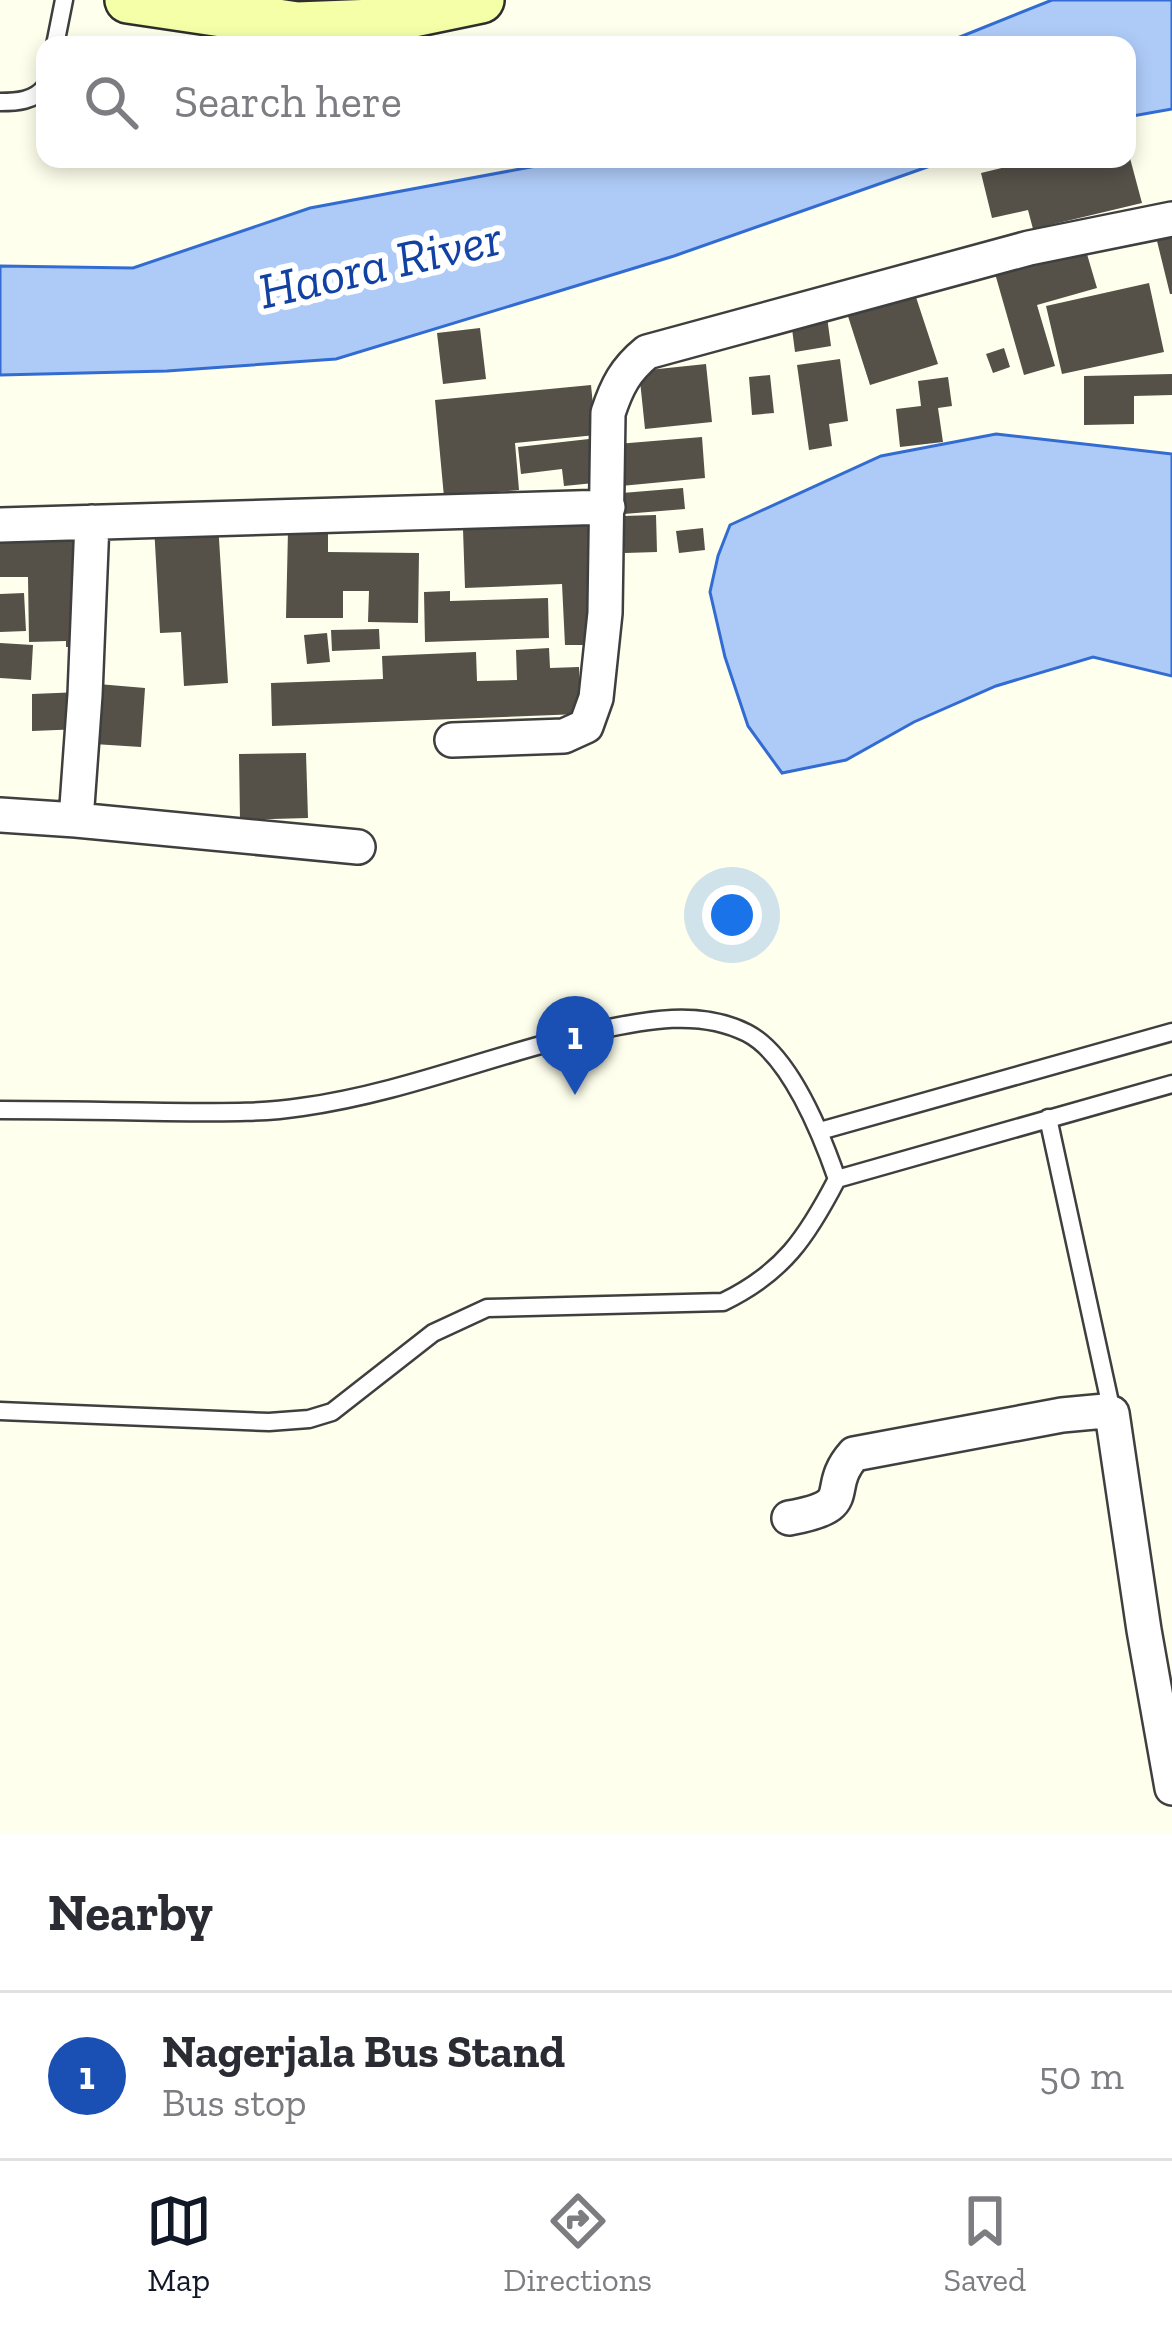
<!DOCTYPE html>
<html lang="en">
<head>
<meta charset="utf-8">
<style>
  :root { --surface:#fff; --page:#f2f2f3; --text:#2b2b33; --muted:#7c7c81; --line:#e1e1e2; --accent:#111827 }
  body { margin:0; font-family:"Zilla Slab",serif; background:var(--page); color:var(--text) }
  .you { position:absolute; left:732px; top:915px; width:42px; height:42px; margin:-30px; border:9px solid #fff; border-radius:50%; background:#1a73e8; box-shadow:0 0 0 18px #1a73e833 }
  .badge { display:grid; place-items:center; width:78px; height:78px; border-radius:50%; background:var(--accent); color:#fff; font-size:39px; font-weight:700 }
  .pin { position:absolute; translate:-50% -99px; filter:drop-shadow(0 3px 6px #0008) }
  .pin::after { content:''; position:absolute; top:63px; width:42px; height:36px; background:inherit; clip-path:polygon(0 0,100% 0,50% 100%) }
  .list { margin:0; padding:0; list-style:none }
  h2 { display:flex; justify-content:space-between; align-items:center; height:156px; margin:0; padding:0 48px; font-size:51px }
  h2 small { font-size:39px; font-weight:400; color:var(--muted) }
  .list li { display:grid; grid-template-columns:78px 1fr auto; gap:36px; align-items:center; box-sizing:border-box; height:168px; padding:0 48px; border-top:3px solid var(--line) }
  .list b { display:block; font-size:45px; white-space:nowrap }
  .list p { margin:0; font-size:39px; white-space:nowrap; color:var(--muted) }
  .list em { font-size:39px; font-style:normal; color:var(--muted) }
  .icon { flex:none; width:66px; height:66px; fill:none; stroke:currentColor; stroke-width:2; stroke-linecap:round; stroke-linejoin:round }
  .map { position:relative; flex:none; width:1172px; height:1834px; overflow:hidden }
  .search { position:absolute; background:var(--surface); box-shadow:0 6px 18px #0003; left:36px; right:36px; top:36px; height:132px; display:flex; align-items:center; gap:30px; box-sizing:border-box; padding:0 42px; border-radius:24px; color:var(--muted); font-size:45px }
  .sheet { height:324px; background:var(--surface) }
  nav { display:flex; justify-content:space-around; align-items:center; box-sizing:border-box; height:168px; border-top:3px solid var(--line); background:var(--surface); font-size:33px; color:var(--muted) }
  nav a { display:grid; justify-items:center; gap:6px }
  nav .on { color:var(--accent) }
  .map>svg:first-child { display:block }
  .water { fill:#aecbf8; stroke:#326cd2; stroke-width:3 }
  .building { fill:#555048 }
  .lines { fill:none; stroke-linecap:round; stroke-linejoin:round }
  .lane-casing { stroke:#3f3f3f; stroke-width:21 }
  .street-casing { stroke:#3f3f3f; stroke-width:38 }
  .secondary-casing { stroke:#2e2e2e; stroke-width:50 }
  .lane { stroke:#fff; stroke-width:16 }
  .street { stroke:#fff; stroke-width:33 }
  .secondary { stroke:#f4ffa7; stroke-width:45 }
  .labels { text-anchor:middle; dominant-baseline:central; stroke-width:12; stroke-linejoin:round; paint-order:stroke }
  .water-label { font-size:51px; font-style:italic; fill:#1141a2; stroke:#fff }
</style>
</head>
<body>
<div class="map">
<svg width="1172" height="1834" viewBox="0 0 1172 1834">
  <rect width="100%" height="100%" fill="#feffec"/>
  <path class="water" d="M1052 0H1172V109L1127 117V45H940Z
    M574 159H950L674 256 336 359 167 371 0 375V266L133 268 310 208Z
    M996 434 1172 454V676L1093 657 996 686 914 722 846 760 782 773 748 726 725 657 710 592 718 556 730 525 881 456Z"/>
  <path class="building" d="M1127 147 1142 203 1033 229 1028 210 992 218 981 173 1038 159H1127Z
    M1172 237V294H1170L1157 241Z
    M1084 244 1097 288 1037 305 1055 366 1024 375 994 270Z
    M1149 283 1164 352 1062 374 1046 306Z
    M912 285 938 364 870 385 846 310Z
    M827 317 831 346 795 352 791 321Z
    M480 328 486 379 443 384 437 333Z
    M1004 348 1010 367 993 373 986 354Z
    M840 359 848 421 829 424 832 446 809 450 797 365Z
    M706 364 712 422 645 429 639 371Z
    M1172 374V395L1134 396V424L1084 425V376Z
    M770 375 774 413 752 415 749 377Z
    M948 377 952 406 938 408 943 442 900 447 896 409 921 406 918 381Z
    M591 385 596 435 515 443 519 490 444 497 435 400Z
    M702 437 705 478 621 486 617 444Z
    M589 439 594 483 564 486 562 469 521 474 518 447Z
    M683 488 685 509 624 514 622 493Z
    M656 515 657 552 625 553 623 516Z
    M601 522 593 645H565L562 584 465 588 463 529Z
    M218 523 228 683 184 686 181 632 160 633 154 526Z
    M87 526 83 647H66V641L29 642 28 577H0V528Z
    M703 528 705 550 679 553 676 531Z
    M288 531 328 532V552L419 553 418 623 368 622 369 591H343V618H286Z
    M450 591V601L548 598 549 638 425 642 424 592Z
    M24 593 26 631 0 632V594Z
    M379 629 380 649 332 651 331 630Z
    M327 633 330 662 307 664 304 635Z
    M0 643 33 645 31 680 0 678Z
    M549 648 550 668 579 667 580 714 272 726 271 683 383 679 382 656 476 652 477 681 517 680 516 650Z
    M98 684 145 688 141 747 94 744Z
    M81 692 82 729 32 731V694Z
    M306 753 308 818 240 820 239 754Z"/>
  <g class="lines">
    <defs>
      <path id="lane" d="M55 45 64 0
        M0 102C17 102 34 101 45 87
        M0 1110C55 1110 110 1111 165 1112 211 1112 257 1114 302 1107 403 1093 497 1053 595 1031 645 1020 700 1009 747 1033 790 1055 822 1136 837 1179 807 1237 783 1273 723 1302L487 1308 433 1333 332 1412 309 1419 269 1422 0 1411
        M1048 1118 1112 1412
        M820 1131 1172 1032
        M837 1179 1172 1084"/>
      <path id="street" d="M0 525 608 507
        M452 740 564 736 586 726 596 698 605 613 608 413C617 386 625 370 647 352L1029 248 1172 219
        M0 815 76 820 358 847
        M76 820 85 695 92 522
        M789 1518C861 1505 821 1491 854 1454L1062 1415 1105 1411 1112 1413 1144 1630 1172 1788"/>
      <path id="secondary" d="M128 0 297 25 375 22 481 0"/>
    </defs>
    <use href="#lane" class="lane-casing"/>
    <use href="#street" class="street-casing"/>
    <use href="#secondary" class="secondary-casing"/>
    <use href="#lane" class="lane"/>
    <use href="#street" class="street"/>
    <use href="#secondary" class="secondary"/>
  </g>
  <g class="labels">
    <g class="water-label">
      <text transform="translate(380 264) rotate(-13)">Haora River</text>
    </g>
  </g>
</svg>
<div class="you"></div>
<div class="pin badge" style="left:575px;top:1095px;background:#1a4fb4">1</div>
<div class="search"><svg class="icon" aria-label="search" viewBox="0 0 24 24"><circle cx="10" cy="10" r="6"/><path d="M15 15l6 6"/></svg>Search here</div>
</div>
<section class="sheet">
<h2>Nearby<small></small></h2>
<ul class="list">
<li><span class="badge" style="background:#1a4fb4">1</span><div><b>Nagerjala Bus Stand</b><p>Bus stop</p></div><em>50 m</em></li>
</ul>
</section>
<nav>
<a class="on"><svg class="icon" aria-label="map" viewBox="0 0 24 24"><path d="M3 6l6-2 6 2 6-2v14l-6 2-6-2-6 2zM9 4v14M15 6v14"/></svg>Map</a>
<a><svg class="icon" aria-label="directions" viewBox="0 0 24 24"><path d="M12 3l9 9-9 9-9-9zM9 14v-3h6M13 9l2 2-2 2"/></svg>Directions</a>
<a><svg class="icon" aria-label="saved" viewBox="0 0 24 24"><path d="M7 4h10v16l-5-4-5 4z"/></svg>Saved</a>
</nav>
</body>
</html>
